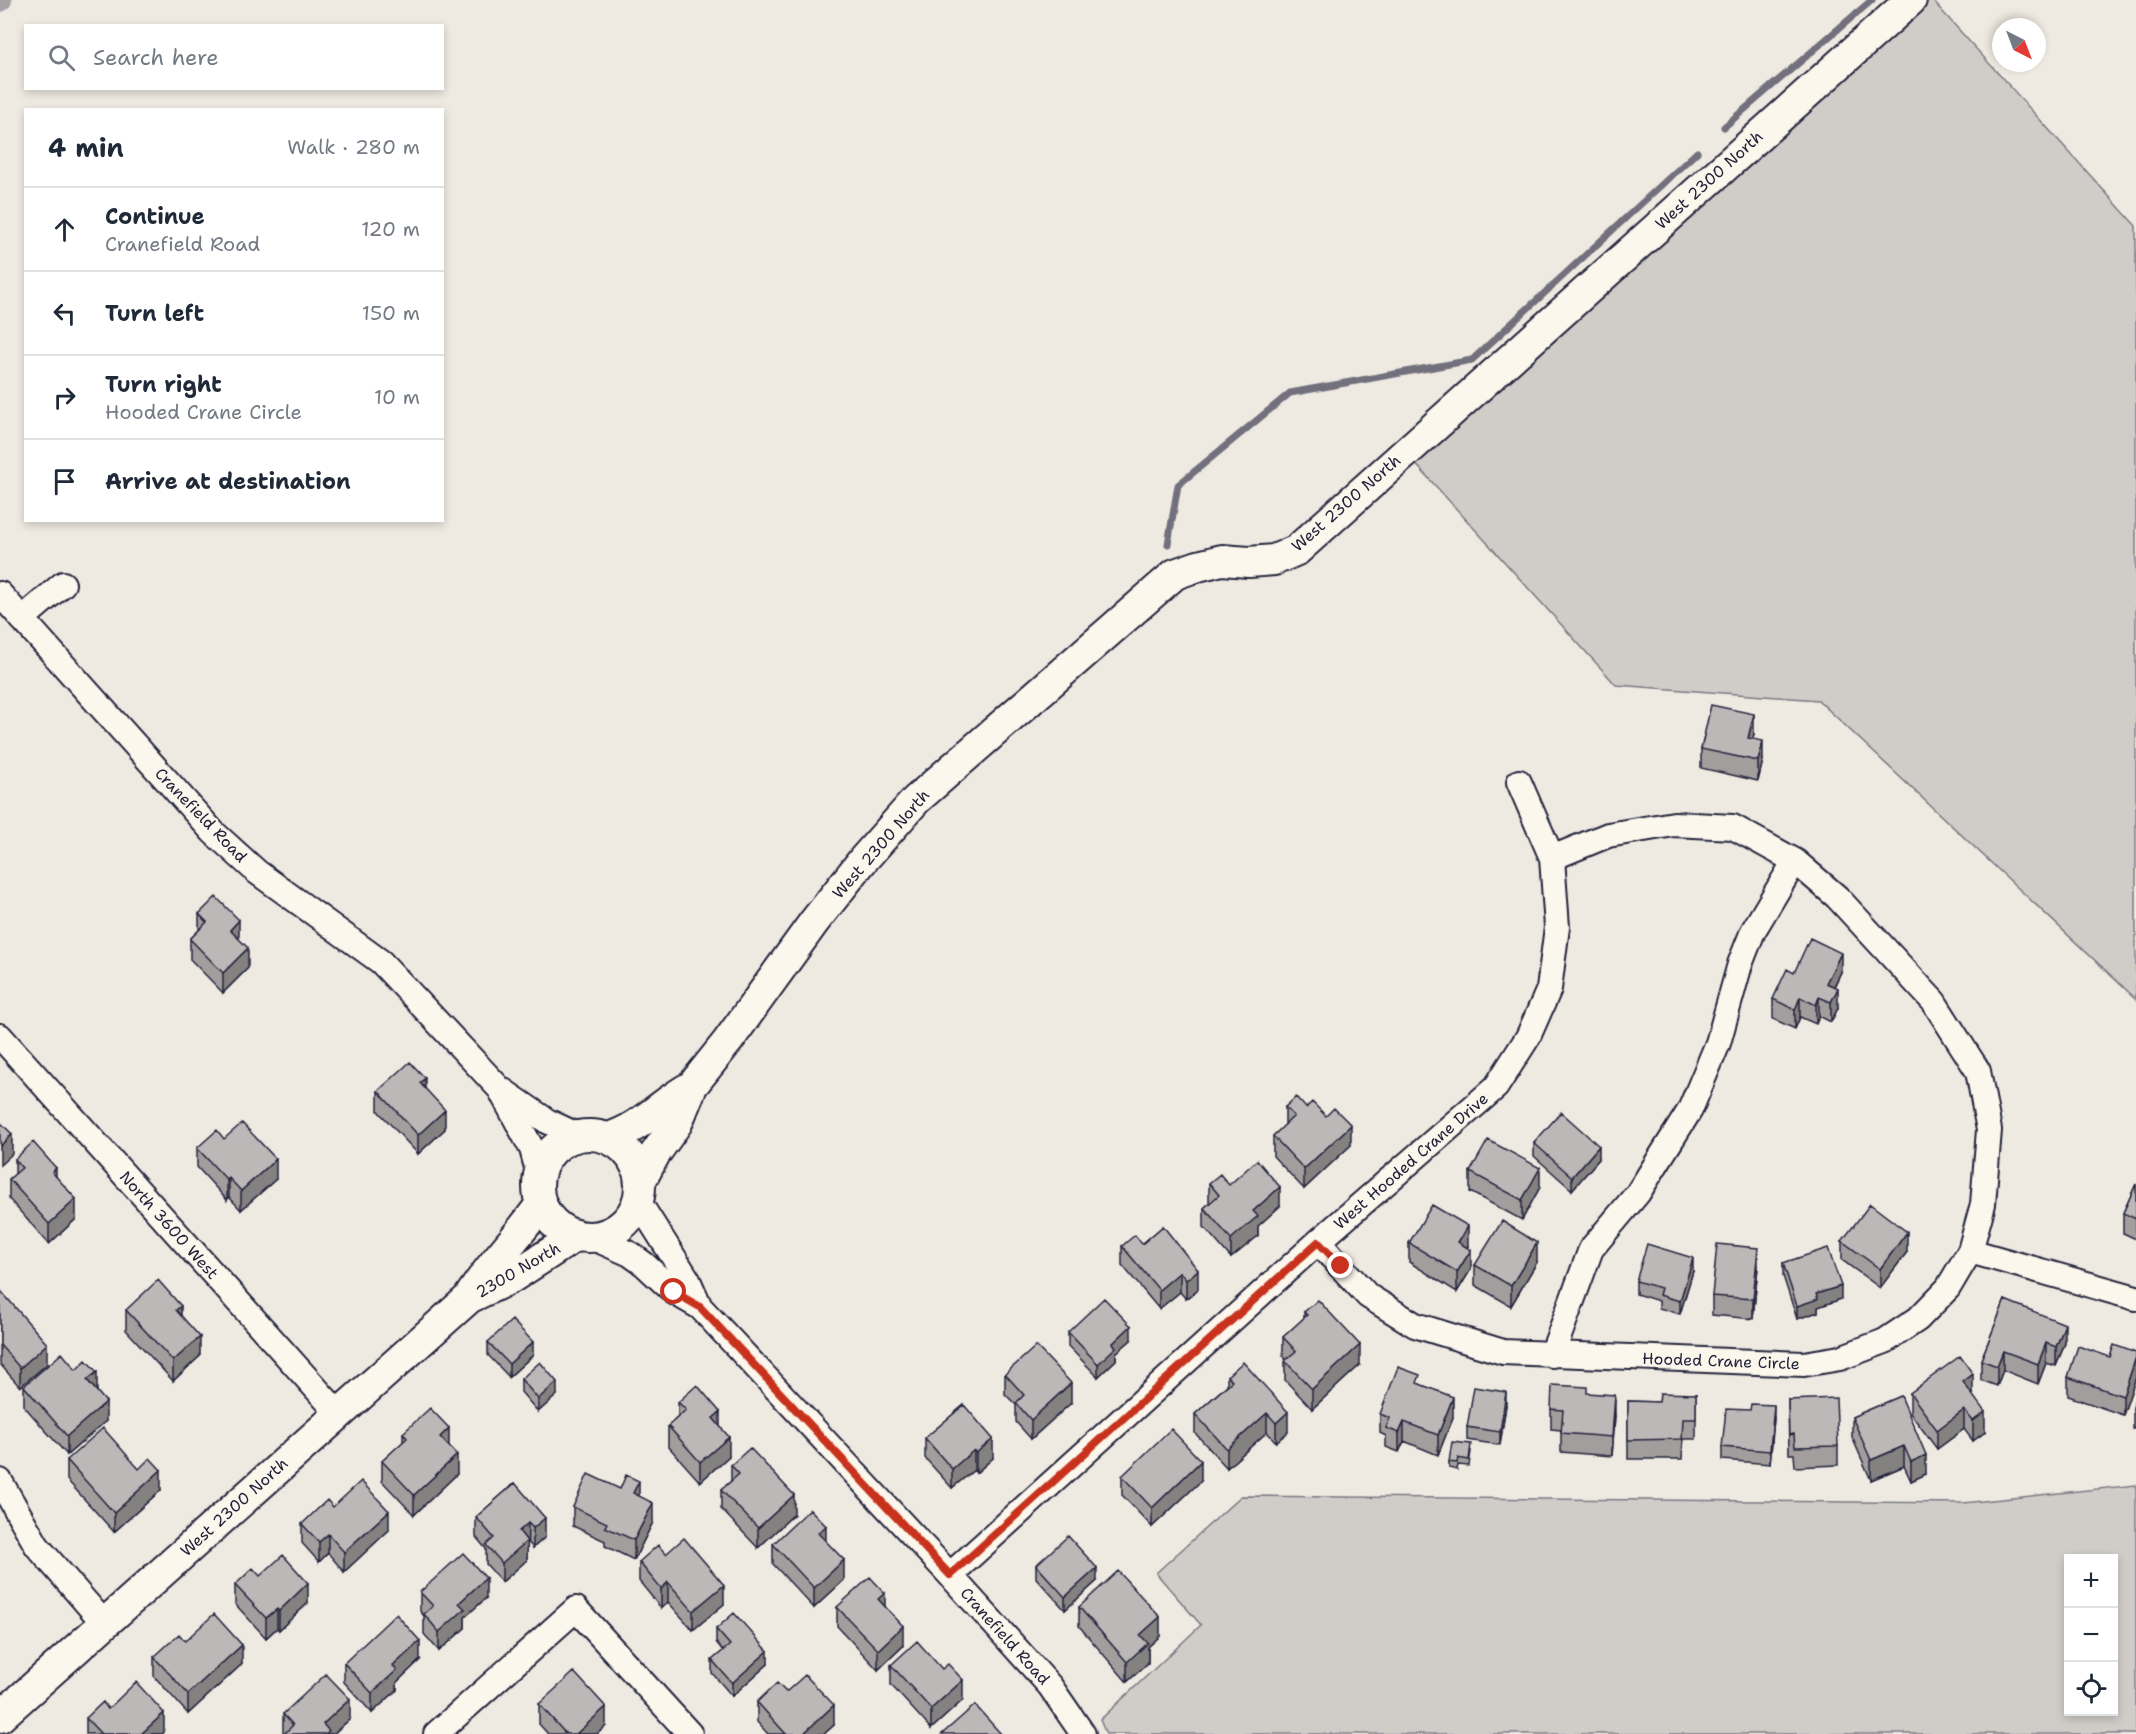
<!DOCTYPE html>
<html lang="en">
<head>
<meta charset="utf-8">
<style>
  :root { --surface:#fff; --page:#f2f2f3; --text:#1f2937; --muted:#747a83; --line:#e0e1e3 }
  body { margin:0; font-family:"Shantell Sans",sans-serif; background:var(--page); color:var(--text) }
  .controls { position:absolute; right:18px; bottom:18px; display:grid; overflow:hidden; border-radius:0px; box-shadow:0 3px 9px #0003 }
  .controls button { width:54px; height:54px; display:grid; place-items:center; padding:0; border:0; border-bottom:2px solid var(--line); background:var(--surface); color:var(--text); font:30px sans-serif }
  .compass { position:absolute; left:1992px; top:18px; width:54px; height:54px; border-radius:50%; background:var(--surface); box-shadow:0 3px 9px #0003; rotate:138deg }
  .stop { position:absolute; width:18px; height:18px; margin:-14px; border:4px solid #c8321e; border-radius:50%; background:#fff }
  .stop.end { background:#c8321e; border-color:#fff; box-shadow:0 2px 6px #0008 }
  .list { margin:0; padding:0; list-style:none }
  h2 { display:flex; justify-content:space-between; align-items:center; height:78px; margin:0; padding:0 24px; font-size:26px }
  h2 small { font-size:20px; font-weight:400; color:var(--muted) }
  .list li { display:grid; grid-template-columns:39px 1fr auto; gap:18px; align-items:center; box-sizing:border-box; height:84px; padding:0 24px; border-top:2px solid var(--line) }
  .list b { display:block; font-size:22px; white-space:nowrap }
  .list p { margin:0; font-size:20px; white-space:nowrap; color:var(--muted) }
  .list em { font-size:20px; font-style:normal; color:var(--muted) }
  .icon { flex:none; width:33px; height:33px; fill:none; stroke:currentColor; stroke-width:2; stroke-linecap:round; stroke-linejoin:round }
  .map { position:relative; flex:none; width:2136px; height:1734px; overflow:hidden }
  .search { position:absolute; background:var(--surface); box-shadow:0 3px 9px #0003; left:24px; top:24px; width:420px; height:66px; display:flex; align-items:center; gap:15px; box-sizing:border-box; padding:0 21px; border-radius:0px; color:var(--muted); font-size:22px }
  .panel { position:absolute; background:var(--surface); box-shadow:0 3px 9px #0003; left:24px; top:108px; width:420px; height:414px; border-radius:0px }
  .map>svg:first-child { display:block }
  .green { fill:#d0cdc9; stroke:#797882; stroke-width:1.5; fill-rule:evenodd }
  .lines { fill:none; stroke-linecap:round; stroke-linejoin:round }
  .stream { stroke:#716f7c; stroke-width:7 }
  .canal { stroke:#a6a3a7; stroke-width:22 }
  .minor-casing { stroke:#22223b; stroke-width:28 }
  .tertiary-casing { stroke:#22223b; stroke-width:34 }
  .minor { stroke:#fbf7ec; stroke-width:24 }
  .tertiary { stroke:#fbf7ec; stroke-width:30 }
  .wall { fill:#a29e9e; stroke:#22223b; stroke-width:1.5 }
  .shaded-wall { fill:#848181; stroke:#22223b; stroke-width:1.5 }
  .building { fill:#bcb8b8; stroke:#22223b; stroke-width:1.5 }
  .route { stroke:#c8321e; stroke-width:8 }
  .labels { text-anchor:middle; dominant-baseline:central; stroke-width:4.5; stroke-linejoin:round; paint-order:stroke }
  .street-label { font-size:16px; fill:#22223b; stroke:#fbf7ec }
</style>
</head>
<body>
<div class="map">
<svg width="2136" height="1734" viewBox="0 0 2136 1734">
  <rect width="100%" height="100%" fill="#eeeae2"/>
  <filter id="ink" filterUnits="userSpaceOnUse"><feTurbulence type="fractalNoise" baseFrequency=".0167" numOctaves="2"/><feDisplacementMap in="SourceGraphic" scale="12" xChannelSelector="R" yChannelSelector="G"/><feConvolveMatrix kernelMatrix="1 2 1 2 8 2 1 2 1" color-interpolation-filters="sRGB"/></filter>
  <g filter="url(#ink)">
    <path class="green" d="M1904 0H1932L2136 226V999L1818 700 1616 685 1413 461Z
      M2136 1485V1734H1106L1100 1720 1201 1625 1156 1573 1241 1496 1963 1503ZM2068 1558H2114V1712H2068Z"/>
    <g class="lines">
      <path class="stream" d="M1724 127 1872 0
        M1168 544 1178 485 1290 393 1472 360 1697 152"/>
      <path class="canal" d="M0 1 1 0"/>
      <defs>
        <path id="minor" d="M0 594 213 832 257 872 381 962 499 1088 547 1121 579 1136
          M22 619 63 584
          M0 1036 338 1413
          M502 1093 532 1149 539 1175
          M638 1201 688 1280 700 1307 950 1575 1050 1686 1083 1734
          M591 1237 630 1254 644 1264 674 1292 700 1307
          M1318 1242 1368 1296 1415 1325 1503 1352 1804 1364 1840 1358 1885 1341 1918 1319 1948 1288 1970 1251 1983 1204 1989 1130 1978 1071 1934 1002 1837 897 1795 861 1733 827 1674 824 1608 835 1552 858
          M1970 1251 2136 1298
          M1552 1355 1591 1249 1638 1193 1690 1110 1718 1043 1740 964 1753 931 1795 861
          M0 1481 37 1546 104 1623
          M950 1575 1318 1242 1496 1087 1528 1037 1549 989 1557 927 1552 858 1519 782
          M436 1734 576 1609 690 1734"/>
        <path id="tertiary" d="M538 1186a51 51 0 1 1 102 0a51 51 0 1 1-102 0Z
          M608 1138C642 1128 661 1102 692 1086
          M640 1182 655 1154 677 1123 692 1086 728 1041 814 922 863 860 916 800 1175 574 1198 566 1222 560 1249 562 1274 560 1297 550 1911 0
          M470 1296C491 1263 519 1236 541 1204
          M0 1717 469 1298 511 1278 576 1236"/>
      </defs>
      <use href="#minor" class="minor-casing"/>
      <use href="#tertiary" class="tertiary-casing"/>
      <use href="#minor" class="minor"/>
      <use href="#tertiary" class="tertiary"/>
    </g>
    <path class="wall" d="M1754 734 1752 739 1763 760 1758 781 1701 768V749Z
      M199 914 248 968 223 993 190 959V939L199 930Z
      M1841 972 1834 987 1838 1008 1831 1022 1819 1016 1816 1024 1800 1017 1795 1029 1773 1019V999Z
      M425 1088 445 1129 418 1154 378 1111V1091Z
      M1285 1107 1306 1108 1326 1116 1351 1145 1304 1189 1273 1156V1136L1285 1125Z
      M224 1139 276 1179 241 1210 229 1197 227 1200 197 1167V1148Z
      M1534 1143 1599 1159 1572 1190 1534 1156Z
      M15 1159 56 1177 76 1219 49 1244 9 1199V1179L15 1174Z
      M1470 1172 1540 1187 1522 1220 1470 1192Z
      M1209 1183 1229 1185 1280 1206 1258 1226V1236L1231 1258 1204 1227V1208L1209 1203Z
      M2136 1184V1239L2123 1233V1213Z
      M1163 1226 1198 1289 1186 1299 1180 1292 1159 1309 1122 1265V1246L1142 1244Z
      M1842 1241 1907 1252 1880 1288 1842 1260Z
      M1409 1243 1468 1246 1467 1247 1471 1269 1457 1292 1409 1262Z
      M1537 1262 1511 1306 1475 1285V1265Z
      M1783 1263 1841 1299 1818 1307V1312L1797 1319 1783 1276Z
      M1758 1267 1753 1319 1712 1315V1296Z
      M1693 1271 1680 1314 1659 1308V1301L1636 1294V1281Z
      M0 1292 47 1364 20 1387 0 1364Z
      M2005 1300 2065 1343 2056 1366 2046 1363 2038 1384 2003 1370 1997 1386 1981 1380V1360Z
      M126 1310 181 1316 200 1356 173 1381 126 1330Z
      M1304 1312 1360 1365 1312 1409 1285 1380V1361L1286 1360 1283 1356V1337L1304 1318Z
      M1068 1332 1131 1340 1116 1353V1360L1098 1377 1068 1346Z
      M488 1342 533 1355 509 1377 488 1355Z
      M2136 1353V1377L2123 1415 2068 1396V1377L2110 1357Z
      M76 1370 97 1391 106 1421 67 1455 24 1406V1386Z
      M1005 1374 1071 1403 1031 1439 1016 1422V1405L1005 1394Z
      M1227 1376 1288 1432 1276 1442 1267 1432 1227 1468 1195 1433V1414L1227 1385Z
      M521 1379 557 1395 538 1412 521 1392Z
      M1420 1384 1453 1417 1438 1455 1404 1441 1399 1452 1386 1447V1436L1380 1433V1414Z
      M1587 1393 1615 1415 1612 1456 1561 1452V1430L1551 1429V1409Z
      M1910 1393 1973 1394 1972 1395 1985 1432 1973 1441 1964 1429 1937 1449 1910 1413Z
      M2136 1393V1429H2133V1409Z
      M1696 1394V1439H1683L1682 1459H1628V1401L1659 1402Z
      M1901 1396 1926 1474 1911 1481 1904 1466 1871 1480 1852 1437V1417Z
      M1788 1400 1838 1446V1465L1795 1467 1794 1454H1789Z
      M678 1402 720 1427 729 1456 700 1482 668 1446V1426L678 1417Z
      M964 1405 993 1458 976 1473 974 1470 952 1488 925 1458V1438Z
      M1506 1405 1500 1445 1467 1440V1427Z
      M1774 1418 1770 1464 1722 1460V1447Z
      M403 1433 449 1446 457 1474 414 1515 382 1481V1461L403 1442Z
      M1471 1451 1469 1466 1458 1465 1457 1470 1449 1468V1462Z
      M67 1460 139 1469 161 1490 114 1532 67 1480Z
      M731 1465 794 1514 758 1548 721 1509V1490L731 1481Z
      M1122 1476 1201 1481 1152 1527 1122 1495Z
      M515 1483 545 1537 533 1548 528 1542 527 1544V1560L502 1582 486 1564V1549L476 1537V1517Z
      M620 1489 639 1496 653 1522 634 1560 605 1546V1541L573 1526V1507Z
      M333 1507 389 1530 344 1572 328 1553 319 1562 302 1543V1524Z
      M826 1541 844 1580 814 1608 773 1564V1544Z
      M666 1554 724 1604 693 1630 668 1602 661 1608 639 1581V1562Z
      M1036 1565 1097 1581 1065 1610 1036 1578Z
      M260 1576 308 1603 279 1630 277 1628 266 1638 235 1604V1585Z
      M420 1592 486 1598 465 1617V1628L439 1651 424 1634V1616L420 1611Z
      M885 1606 903 1646 878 1670 837 1626V1607Z
      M1079 1607 1160 1636 1148 1647V1663L1127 1682 1079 1626Z
      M716 1629 768 1664 732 1696 712 1673V1660L723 1651 716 1642Z
      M185 1641 242 1664 188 1714 154 1676V1657Z
      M420 1660 397 1682V1690L372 1713 344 1682V1663Z
      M891 1665 963 1700 931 1729 891 1685Z
      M757 1702 834 1725 824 1734H768L757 1722Z
      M539 1704 606 1726 597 1734H548L539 1724Z
      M108 1709 164 1732 162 1734H86V1718Z
      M283 1714 350 1719 333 1734H283Z"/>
    <path class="shaded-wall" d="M1754 714V734L1748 757V738Z
      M1763 741V760L1758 781V761Z
      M239 920V940L230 930Z
      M248 948V968L223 993V973Z
      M1841 953V972L1827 1000 1826 983Z
      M1838 988V1008L1831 1022V1002Z
      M1800 997V1017L1795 1029V1010Z
      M1819 997V1016L1816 1024V1005Z
      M425 1078V1098L420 1083Z
      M445 1110V1129L418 1154V1135Z
      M1351 1125V1145L1304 1189V1169Z
      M12 1134V1154L0 1165V1146Z
      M1599 1146V1159L1572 1190V1177Z
      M276 1159V1179L241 1210V1191Z
      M56 1168V1188L52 1172Z
      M1540 1168V1187L1522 1220V1200Z
      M229 1178V1197L227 1200V1180Z
      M1280 1187V1206L1258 1226V1236L1231 1258V1239L1253 1211Z
      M76 1199V1219L49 1244V1224Z
      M1468 1226V1246L1458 1261V1242Z
      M1907 1232V1252L1880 1288V1269Z
      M1537 1243V1262L1511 1306V1286Z
      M1758 1248V1267L1753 1319V1299Z
      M1471 1250V1269L1457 1292V1272Z
      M1693 1258V1271L1680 1314V1301Z
      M1198 1270V1289L1186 1299V1280Z
      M1180 1272V1292L1159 1309V1290Z
      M1841 1286V1299L1818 1307V1312L1797 1319V1306L1816 1294Z
      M181 1306V1325L176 1310Z
      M2065 1324V1343L2056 1366V1347Z
      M1131 1326V1340L1116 1353V1360L1098 1377V1364L1113 1343Z
      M200 1337V1356L173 1381V1361Z
      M533 1342V1355L509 1377V1364Z
      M2046 1343V1363L2038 1384V1364Z
      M47 1344V1364L20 1387V1368Z
      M1360 1345V1365L1312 1409V1389Z
      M2003 1351V1370L1997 1386V1366Z
      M2136 1357V1377L2123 1415V1396Z
      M97 1372V1392L87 1380Z
      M1973 1374V1394L1963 1402V1382Z
      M557 1382V1395L538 1412V1399Z
      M1071 1383V1403L1031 1439V1420Z
      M1506 1392V1405L1500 1445V1432Z
      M1615 1395V1415L1612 1456V1437Z
      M1453 1397V1417L1438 1455V1435Z
      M106 1402V1421L67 1455V1436Z
      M1774 1405V1418L1770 1464V1451Z
      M1964 1410V1429L1937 1449V1430Z
      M720 1412V1431L713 1418Z
      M1288 1412V1432L1276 1442V1423Z
      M1985 1412V1432L1973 1441V1421Z
      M1267 1413V1432L1227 1468V1449Z
      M1404 1422V1441L1399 1452V1433Z
      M449 1428V1448L440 1437Z
      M729 1437V1456L700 1482V1462Z
      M993 1439V1458L976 1473V1453Z
      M1904 1446V1466L1871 1480V1460Z
      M974 1450V1470L952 1488V1469Z
      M457 1455V1474L414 1515V1495Z
      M1926 1455V1474L1911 1481V1462Z
      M1201 1461V1481L1152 1527V1508Z
      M161 1470V1490L114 1532V1513Z
      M639 1481V1501L633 1493Z
      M794 1495V1514L758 1548V1528Z
      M653 1503V1522L634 1560V1540Z
      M389 1511V1530L344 1572V1552Z
      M545 1518V1537L533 1548V1528Z
      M528 1523 527 1560 502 1582V1563L519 1531Z
      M826 1526V1546L818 1533Z
      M328 1534V1553L319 1562V1542Z
      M844 1560V1580L814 1608V1588Z
      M1097 1568V1581L1065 1610V1597Z
      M486 1578V1598L465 1617V1628L439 1651V1632L459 1603Z
      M668 1582V1602L661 1608V1589Z
      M308 1583V1603L279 1630V1611Z
      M724 1585V1604L693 1630V1611Z
      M885 1593V1612L878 1599Z
      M277 1609V1628L266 1638V1618Z
      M1160 1617V1636L1148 1647V1663L1127 1682V1662L1140 1635Z
      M903 1626V1646L878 1670V1650Z
      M420 1641V1660L397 1682V1690L372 1713V1693L393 1666Z
      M242 1645V1664L188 1714V1694Z
      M768 1651V1664L732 1696V1683Z
      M963 1680V1700L931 1729V1709Z
      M350 1699V1719L333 1734H323V1724Z
      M834 1705V1725L824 1734H803Z
      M606 1707V1726L597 1734H576Z
      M164 1713V1732L162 1734H141Z"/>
    <path class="building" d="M1711 705 1754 714 1748 738 1763 741 1758 761 1701 749Z
      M216 897 239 920 230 930 248 948 223 973 190 939 207 922 199 914Z
      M1810 938 1841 953 1826 983 1838 988 1831 1002 1819 997 1816 1005 1800 997 1795 1010 1773 999 1787 969 1794 973Z
      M410 1062 425 1078 420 1083 445 1110 418 1135 378 1091Z
      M1296 1097 1306 1108 1312 1102 1326 1116 1334 1108 1351 1125 1304 1169 1273 1136 1294 1116 1285 1107Z
      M1561 1112 1599 1146 1572 1177 1534 1143Z
      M0 1122 12 1134 0 1146Z
      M242 1123 276 1159 241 1191 229 1178 227 1180 197 1148 217 1130 224 1139Z
      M1488 1140 1540 1168 1522 1200 1470 1172Z
      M33 1142 56 1168 52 1172 76 1199 49 1224 9 1179 22 1168 15 1159Z
      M1257 1160 1280 1187 1253 1211 1258 1216 1231 1239 1204 1208 1219 1195 1209 1183 1220 1174 1229 1185Z
      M2136 1184V1219L2123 1213Z
      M1870 1204 1907 1232 1880 1269 1842 1241Z
      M1432 1205 1468 1226 1458 1242 1471 1250 1457 1272 1409 1243Z
      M1502 1221 1537 1243 1511 1286 1475 1265Z
      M1163 1226 1198 1270 1186 1280 1180 1272 1159 1290 1122 1246 1135 1235 1142 1244Z
      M1647 1244 1693 1258 1680 1301 1659 1295 1661 1288 1636 1281Z
      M1717 1244 1758 1248 1753 1299 1712 1296Z
      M1828 1248 1841 1286 1816 1294 1818 1299 1797 1306 1783 1263Z
      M158 1280 181 1306 176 1310 200 1337 173 1361 126 1310Z
      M1 1291 47 1344 20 1368 0 1345V1292Z
      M1104 1298 1131 1326 1113 1343 1116 1347 1098 1364 1068 1332Z
      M1318 1300 1360 1345 1312 1389 1285 1361 1296 1351 1283 1337 1307 1315 1304 1312Z
      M2005 1300 2065 1324 2056 1347 2046 1343 2038 1364 2003 1351 1997 1366 1981 1360Z
      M512 1320 533 1342 509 1364 488 1342Z
      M2114 1345 2136 1353V1357L2123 1396 2068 1377 2078 1346 2110 1357Z
      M1036 1346 1071 1383 1031 1420 1016 1403 1024 1395 1005 1374Z
      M62 1353 76 1370 86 1360 97 1372 87 1380 106 1402 67 1436 24 1386Z
      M1960 1356 1973 1374 1963 1382 1985 1412 1973 1421 1964 1410 1937 1430 1910 1393Z
      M540 1362 557 1382 538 1399 521 1379Z
      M1243 1362 1288 1412 1276 1423 1267 1413 1227 1449 1195 1414 1232 1381 1227 1376Z
      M1398 1367 1420 1375 1417 1383 1453 1397 1438 1435 1404 1422 1399 1433 1386 1428 1390 1418 1380 1414Z
      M697 1385 720 1412 713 1418 729 1437 700 1462 668 1426 686 1410 678 1402Z
      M1552 1385 1587 1387V1393L1615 1395 1612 1437 1561 1433 1563 1410 1551 1409Z
      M1474 1387 1506 1392 1500 1432 1467 1427Z
      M1660 1393 1696 1394V1419H1683L1682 1439 1628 1440V1401L1659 1402Z
      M2136 1393V1410L2133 1409Z
      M1901 1396 1926 1455 1911 1462 1904 1446 1871 1460 1852 1417Z
      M1836 1398 1838 1446 1795 1447 1794 1434 1789 1435 1788 1400Z
      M1751 1404 1774 1405 1770 1451 1722 1447 1726 1409 1750 1410Z
      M964 1405 993 1439 976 1453 974 1450 952 1469 925 1438Z
      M430 1408 449 1428 440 1437 457 1455 414 1495 382 1461 407 1438 403 1433Z
      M103 1428 139 1469 150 1458 161 1470 114 1513 67 1460Z
      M1171 1429 1201 1461 1152 1508 1122 1476Z
      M1452 1442 1471 1444 1469 1460 1458 1458 1457 1463 1449 1462Z
      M750 1448 794 1495 758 1528 721 1490 739 1474 731 1465Z
      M588 1474 620 1489 626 1475 639 1481 633 1493 653 1503 634 1540 605 1527 607 1523 573 1507Z
      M361 1481 389 1511 344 1552 328 1534 319 1542 302 1524 327 1500 333 1507Z
      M515 1483 545 1518 533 1528 528 1523 519 1531 527 1541 502 1563 486 1545 494 1538 476 1517Z
      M810 1509 826 1526 818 1533 844 1560 814 1588 773 1544Z
      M1068 1536 1097 1568 1065 1597 1036 1565Z
      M684 1538 724 1585 693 1611 668 1582 661 1589 639 1562 658 1545 666 1554Z
      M463 1553 486 1578 459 1603 465 1609 439 1632 424 1614 433 1606 420 1592Z
      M283 1555 308 1583 279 1611 277 1609 266 1618 235 1585 253 1568 260 1576Z
      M1118 1571 1160 1617 1140 1635 1148 1643 1127 1662 1079 1607Z
      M870 1577 885 1593 878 1599 903 1626 878 1650 837 1607Z
      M734 1613 768 1651 732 1683 712 1660 730 1645 716 1629Z
      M214 1614 242 1645 188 1694 154 1657 179 1634 185 1641Z
      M396 1614 420 1641 393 1666 397 1670 372 1693 344 1663Z
      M917 1641 942 1669 948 1664 963 1680 931 1709 891 1665Z
      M574 1672 606 1707 576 1734H566L539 1704Z
      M326 1674 350 1699 323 1724 329 1731 325 1734H285V1733L293 1725 283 1714Z
      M805 1675 834 1705 803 1734H786L757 1702 777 1683 786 1692Z
      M136 1682 164 1713 141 1734H101L86 1718 103 1702 108 1709Z
      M975 1705 1001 1734H942Z"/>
  </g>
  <g class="lines" filter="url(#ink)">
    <path class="route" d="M674 1292 700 1307 950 1575 1318 1242 1341 1266"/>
  </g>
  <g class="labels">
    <g class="street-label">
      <text transform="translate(1709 180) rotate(-42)">West 2300 North</text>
      <text transform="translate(1346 503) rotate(-41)">West 2300 North</text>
      <text transform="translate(201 815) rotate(46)">Cranefield Road</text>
      <text transform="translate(881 844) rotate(-49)">West 2300 North</text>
      <text transform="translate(1411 1161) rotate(-41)">West Hooded Crane Drive</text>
      <text transform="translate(169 1225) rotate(48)">North 3600 West</text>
      <text transform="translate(518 1270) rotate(-30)">2300 North</text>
      <text transform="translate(1721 1361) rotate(2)">Hooded Crane Circle</text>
      <text transform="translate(234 1507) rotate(-42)">West 2300 North</text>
      <text transform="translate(1005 1636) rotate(48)">Cranefield Road</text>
    </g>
  </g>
</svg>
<div class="controls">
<button>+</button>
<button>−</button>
<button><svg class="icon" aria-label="locate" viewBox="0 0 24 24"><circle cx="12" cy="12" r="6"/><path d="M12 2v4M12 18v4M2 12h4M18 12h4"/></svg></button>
</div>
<svg class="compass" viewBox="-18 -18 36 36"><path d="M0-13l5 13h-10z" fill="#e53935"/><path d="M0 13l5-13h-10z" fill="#747a83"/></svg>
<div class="stop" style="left:674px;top:1292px"></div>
<div class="stop end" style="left:1341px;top:1266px"></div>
<div class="search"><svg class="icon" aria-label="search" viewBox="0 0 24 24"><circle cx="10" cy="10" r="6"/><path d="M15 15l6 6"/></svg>Search here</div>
<section class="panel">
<h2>4 min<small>Walk · 280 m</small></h2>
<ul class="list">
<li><svg class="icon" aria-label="ahead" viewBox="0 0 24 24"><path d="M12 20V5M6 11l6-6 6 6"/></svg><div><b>Continue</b><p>Cranefield Road</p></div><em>120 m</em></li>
<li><svg class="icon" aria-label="left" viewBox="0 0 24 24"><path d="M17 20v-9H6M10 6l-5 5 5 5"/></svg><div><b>Turn left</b></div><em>150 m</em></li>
<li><svg class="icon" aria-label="right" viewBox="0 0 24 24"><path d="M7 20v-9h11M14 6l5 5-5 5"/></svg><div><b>Turn right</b><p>Hooded Crane Circle</p></div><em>10 m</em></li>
<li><svg class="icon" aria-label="arrive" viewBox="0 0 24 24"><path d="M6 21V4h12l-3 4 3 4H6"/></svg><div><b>Arrive at destination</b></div></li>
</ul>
</section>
</div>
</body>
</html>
